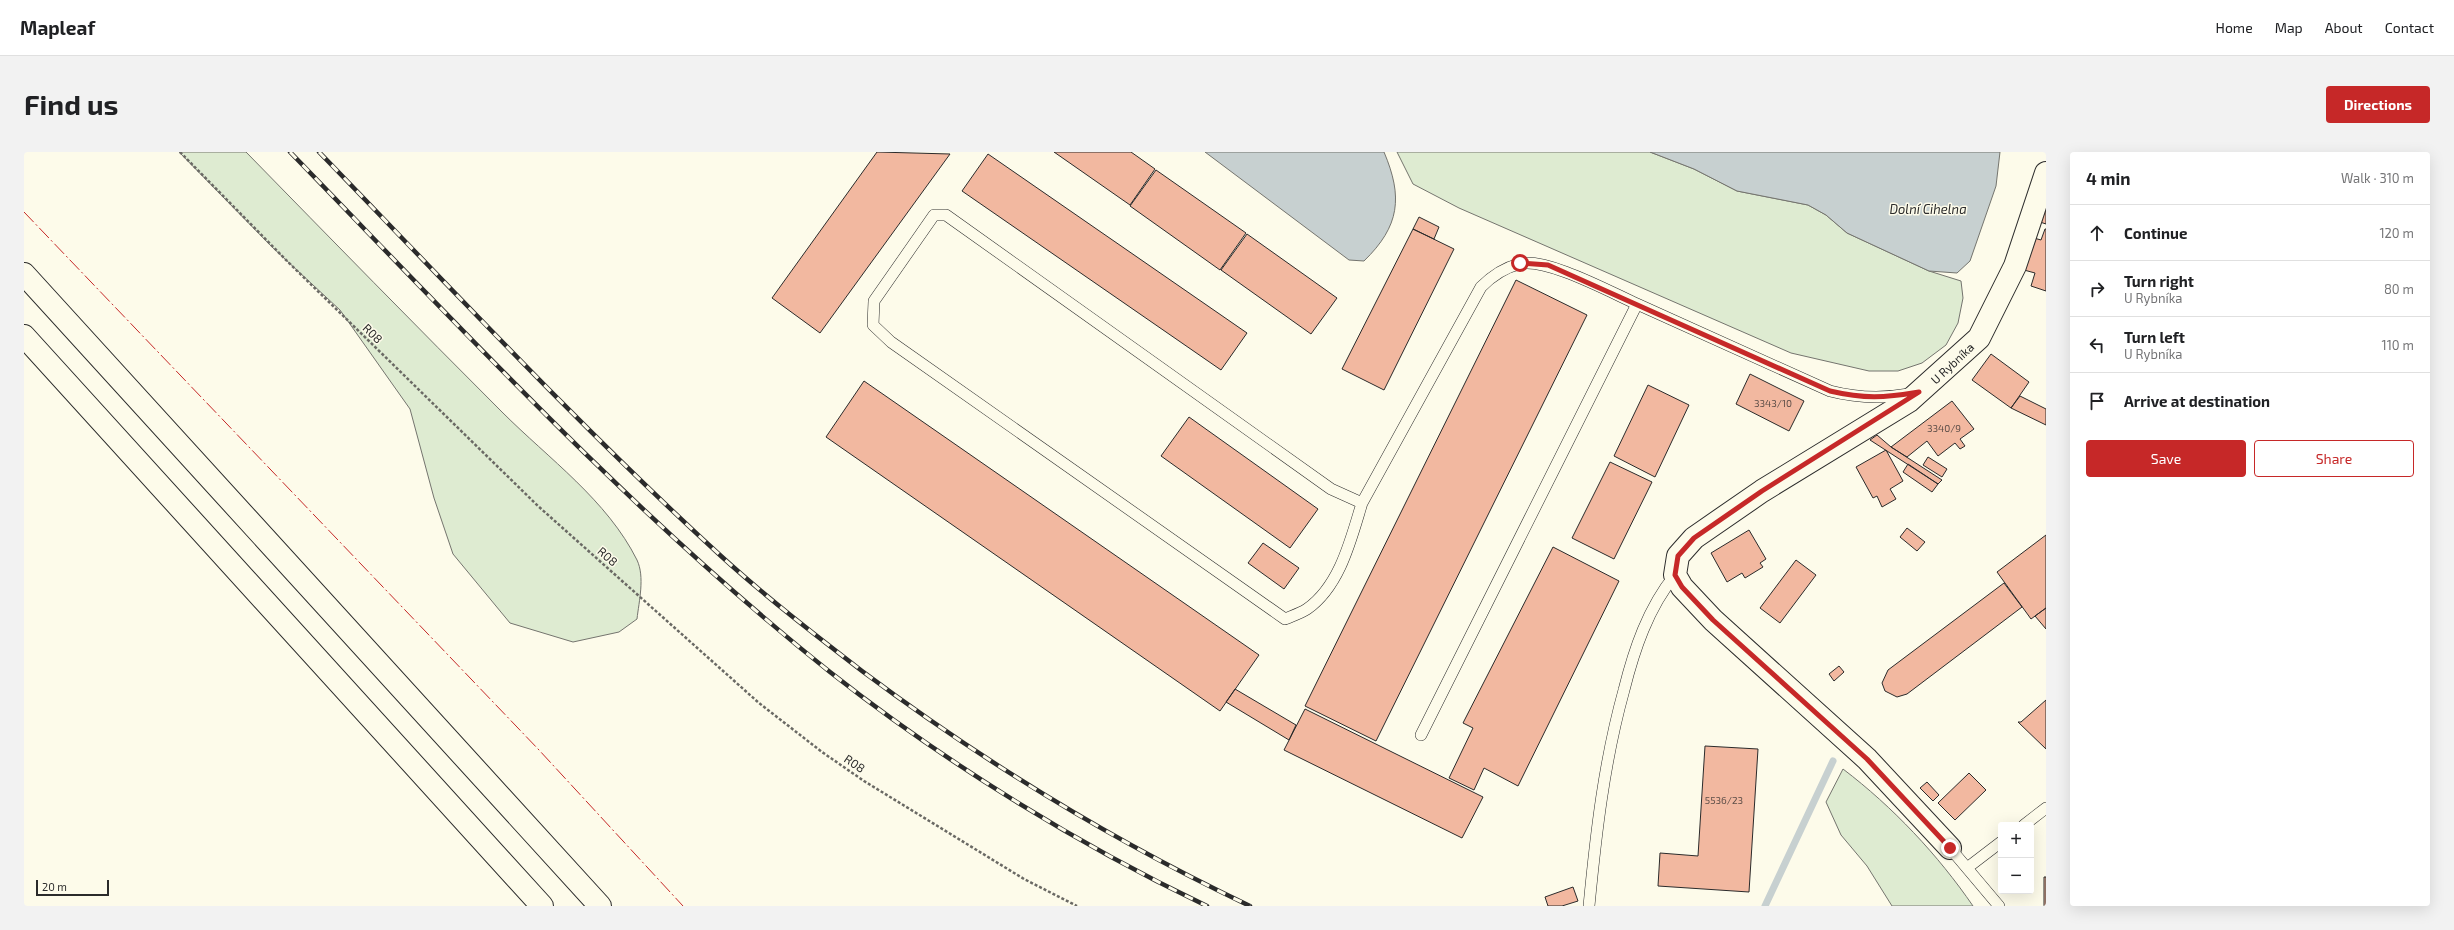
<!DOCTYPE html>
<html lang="en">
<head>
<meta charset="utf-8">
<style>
  :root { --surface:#fff; --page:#f2f2f2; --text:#202124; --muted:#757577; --line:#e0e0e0; --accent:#c62828 }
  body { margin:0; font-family:"Exo 2",sans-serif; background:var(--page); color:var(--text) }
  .controls { position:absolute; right:12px; bottom:12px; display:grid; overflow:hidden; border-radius:4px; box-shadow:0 4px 16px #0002 }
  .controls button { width:36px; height:36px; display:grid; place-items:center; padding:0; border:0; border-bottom:1px solid var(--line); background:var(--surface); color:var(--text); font:20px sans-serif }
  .scale { position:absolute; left:12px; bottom:10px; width:73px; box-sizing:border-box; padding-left:4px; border:2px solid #2b2b2b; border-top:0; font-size:11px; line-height:14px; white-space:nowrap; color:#2b2b2b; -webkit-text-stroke:3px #fdfbea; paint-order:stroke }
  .stop { position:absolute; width:12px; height:12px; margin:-9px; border:3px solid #c62828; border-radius:50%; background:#fff }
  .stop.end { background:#c62828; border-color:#fff; box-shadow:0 1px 4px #0008 }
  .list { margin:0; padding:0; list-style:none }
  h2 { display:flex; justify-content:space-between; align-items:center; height:52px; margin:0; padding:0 16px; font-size:17px }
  h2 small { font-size:13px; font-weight:400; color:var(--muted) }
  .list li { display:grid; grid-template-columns:26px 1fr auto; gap:12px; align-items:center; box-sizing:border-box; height:56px; padding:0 16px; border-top:1px solid var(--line) }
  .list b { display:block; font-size:15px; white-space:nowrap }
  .list p { margin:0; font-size:13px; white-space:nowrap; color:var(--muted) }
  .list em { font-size:13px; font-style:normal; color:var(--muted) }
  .actions { display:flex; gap:8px; padding:12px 16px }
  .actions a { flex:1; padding:9px 0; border:1px solid var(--accent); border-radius:4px; text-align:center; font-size:14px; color:var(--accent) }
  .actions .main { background:var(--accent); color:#fff }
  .icon { flex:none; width:22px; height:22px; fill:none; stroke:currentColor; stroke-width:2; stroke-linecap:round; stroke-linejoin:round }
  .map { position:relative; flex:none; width:2022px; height:754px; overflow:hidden; border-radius:4px }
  header { display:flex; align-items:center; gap:24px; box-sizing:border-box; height:56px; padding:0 20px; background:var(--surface); border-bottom:1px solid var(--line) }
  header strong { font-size:19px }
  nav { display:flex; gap:22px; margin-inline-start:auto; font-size:14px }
  .intro { display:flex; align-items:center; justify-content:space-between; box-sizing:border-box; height:96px; padding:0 24px }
  h1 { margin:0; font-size:28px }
  .button { padding:10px 18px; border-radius:4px; background:var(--accent); color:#fff; font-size:14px; font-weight:700 }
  main { display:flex; gap:24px; padding:0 24px }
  aside { flex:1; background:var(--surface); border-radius:4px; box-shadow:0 4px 16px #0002 }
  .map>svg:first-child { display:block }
  .green { fill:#deebd1; stroke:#74746e }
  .water { fill:#c7d0d0; stroke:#74746e }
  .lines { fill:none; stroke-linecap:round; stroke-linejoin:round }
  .stream { stroke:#c7d0d0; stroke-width:7 }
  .building { fill:#f2b8a0; stroke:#2b2b2b }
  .service-casing { stroke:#2b2b2b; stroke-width:12 }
  .minor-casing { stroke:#2b2b2b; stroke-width:24 }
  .trunk-casing { stroke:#2b2b2b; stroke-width:24 }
  .path { stroke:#6a6964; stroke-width:2.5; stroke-dasharray:3 2; stroke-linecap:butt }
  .service { stroke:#fdfbea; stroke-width:11 }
  .minor { stroke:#fdfbea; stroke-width:22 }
  .trunk { stroke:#fdfbea; stroke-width:22 }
  .rail-casing { stroke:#2b2b2b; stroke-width:4.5 }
  .rail { stroke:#fdfbea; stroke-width:3; stroke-dasharray:9; stroke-linecap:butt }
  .power { stroke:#c62828; stroke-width:1; stroke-dasharray:14 3 2 3; stroke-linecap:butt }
  .route { stroke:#c62828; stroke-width:5 }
  .labels { text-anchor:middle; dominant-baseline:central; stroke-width:3; stroke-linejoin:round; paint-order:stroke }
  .number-label { font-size:10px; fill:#5d4e48 }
  .street-label { font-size:12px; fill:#2b2b2b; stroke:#fdfbea }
  .water-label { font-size:13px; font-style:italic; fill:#2b2b2b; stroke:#fdfbea }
</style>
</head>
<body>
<header>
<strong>Mapleaf</strong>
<nav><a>Home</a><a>Map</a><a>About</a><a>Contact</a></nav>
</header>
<div class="intro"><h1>Find us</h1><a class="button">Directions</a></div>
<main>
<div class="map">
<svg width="2022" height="754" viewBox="0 0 2022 754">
  <rect width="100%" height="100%" fill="#fdfbea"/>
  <path class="green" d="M155 0H222C307 87 392 174 478 260 525 307 583 348 613 408 621 425 615 449 613 467L595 480 549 490 486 471 429 402 410 346 386 257 357 216 316 158 248 95Z
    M1373 0H1626L1670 17 1713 39 1784 53 1802 63 1823 81 1905 119 1937 129 1939 146 1934 171 1922 193 1898 211 1874 219H1845L1767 201 1435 56 1389 32Z
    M1819 617C1869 655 1914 703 1949 754H1868L1843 714 1817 683 1802 650Z"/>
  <path class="water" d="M1181 0H1360C1379 45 1376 74 1340 109L1325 108Z
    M1626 0H1976L1972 34 1946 109 1933 121 1905 119 1823 81 1802 63 1784 53 1713 39 1670 17Z"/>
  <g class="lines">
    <path class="stream" d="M1741 754 1809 609"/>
  </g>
  <path class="building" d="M853 0 926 2 796 181 748 146Z
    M1030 0H1107L1131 17 1106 53Z
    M964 2 1223 181 1197 218 938 39Z
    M1132 18 1222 81 1196 118 1106 54Z
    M2022 51V72L2016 70Z
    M1395 65 1415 75 1410 87 1389 77Z
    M1389 77 1430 97 1360 238 1318 217Z
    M2021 77H2022V139L2007 134 2011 121 2000 118 2010 86 2017 88Z
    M1223 82 1313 146 1287 182 1197 118Z
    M1492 128 1563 163 1352 589 1281 554Z
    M1967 202 2005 230 1987 256 1948 228Z
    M1726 222 1780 249 1765 279 1712 252Z
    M840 229 1235 503 1196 559 802 285Z
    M1624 233 1665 253 1631 325 1590 304Z
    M1996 244 2022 257V273L1987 256Z
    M1928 249 1950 277 1936 287 1941 294 1936 297 1931 291 1914 304 1903 289 1883 305 1867 295Z
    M1165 265 1294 357 1266 396 1137 304Z
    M1853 283 1867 295 1918 328 1914 332 1846 288Z
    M1862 298 1879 329 1866 337 1872 347 1858 355 1853 344 1849 346 1832 315Z
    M1904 305 1923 317 1918 325 1899 313Z
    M1586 310 1628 330 1590 407 1548 386Z
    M1884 312 1914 332 1908 340 1879 320Z
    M1883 376 1901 390 1893 399 1876 385Z
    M1725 378 1742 407 1736 411 1739 415 1721 426 1718 421 1703 430 1687 401Z
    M2022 383V456L2007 467 1973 420Z
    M1239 391 1275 416 1260 437 1224 411Z
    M1529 395 1595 429 1494 634 1460 616 1450 638 1425 626 1449 576 1439 571Z
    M1772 408 1792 423 1756 471 1736 456Z
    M1980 431 1998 455 1883 542 1873 545 1861 539 1858 531 1864 518Z
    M2022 456V477L2011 464Z
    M1815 514 1820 520 1810 529 1805 522Z
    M1211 537 1272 573 1265 588 1202 550Z
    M2022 548V597L1994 570H1997Z
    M1281 557 1459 645 1438 686 1260 598Z
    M1681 594 1734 597 1725 740 1634 734 1636 701 1674 704Z
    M1945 621 1962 638 1931 668 1914 651Z
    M1903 630 1915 643 1909 649 1896 636Z
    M2020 725H2022V754H2020Z
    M1549 735 1554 749 1538 754H1524L1521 745Z"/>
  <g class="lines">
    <defs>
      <path id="service" d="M1338 351C1327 387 1316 434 1283 457 1277 461 1268 464 1261 467L867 190 849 173 850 149 910 63H922L1307 337 1338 351 1457 135C1468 124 1479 116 1495 112 1522 105 1586 140 1613 152
        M1397 583 1613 152 1806 239C1833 246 1857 247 1885 242
        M2000 673 2022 656
        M1926 696 1975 754
        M1943 716 1977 690
        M1565 754C1572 681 1580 610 1600 538 1610 498 1624 456 1651 423"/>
      <path id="minor" d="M1926 696 1843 607 1689 468 1658 435 1651 423 1654 404 1670 386 1738 339 1885 249 1955 186 1991 114 2022 21"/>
      <path id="trunk" d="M0 122 576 754
        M0 184 518 754"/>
    </defs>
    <use href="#service" class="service-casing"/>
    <use href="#minor" class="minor-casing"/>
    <use href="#trunk" class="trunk-casing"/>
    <path class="path" d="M156 0 264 110 514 354 735 551 798 600 840 629 1000 727 1053 754"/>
    <use href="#service" class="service"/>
    <use href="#minor" class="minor"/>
    <use href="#trunk" class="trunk"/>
    <defs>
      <path id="rail" d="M266 0C440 179 610 364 806 520 919 609 1053 692 1183 754
        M295 0C427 136 557 276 697 404 742 445 790 482 838 519 960 610 1089 689 1226 754"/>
    </defs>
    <use href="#rail" class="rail-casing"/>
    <use href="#rail" class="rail"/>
    <path class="power" d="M0 60 515 598 659 754"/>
  </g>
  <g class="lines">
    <path class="route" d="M1496 111 1524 113 1806 239C1840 247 1860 246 1895 240L1738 339 1670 386 1654 404 1651 423 1658 435 1689 468 1843 607 1926 696"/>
  </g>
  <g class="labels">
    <g class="number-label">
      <text x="1749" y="251">3343/10</text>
      <text x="1920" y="276">3340/9</text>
      <text x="1700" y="648">5536/23</text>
    </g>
    <g class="street-label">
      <text transform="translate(349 181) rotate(44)">R08</text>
      <text transform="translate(1928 211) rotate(-43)">U Rybníka</text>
      <text transform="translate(584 404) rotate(41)">R08</text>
      <text transform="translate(831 611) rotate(34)">R08</text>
    </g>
    <g class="water-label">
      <text x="1904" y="57">Dolní Cihelna</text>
    </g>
  </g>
</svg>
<div class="controls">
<button>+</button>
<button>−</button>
</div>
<div class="scale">20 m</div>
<div class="stop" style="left:1496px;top:111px"></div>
<div class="stop end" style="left:1926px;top:696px"></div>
</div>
<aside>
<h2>4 min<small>Walk · 310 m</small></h2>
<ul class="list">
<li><svg class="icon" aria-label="ahead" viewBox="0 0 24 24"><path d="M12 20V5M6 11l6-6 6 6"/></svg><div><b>Continue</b></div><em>120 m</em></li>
<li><svg class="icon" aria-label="right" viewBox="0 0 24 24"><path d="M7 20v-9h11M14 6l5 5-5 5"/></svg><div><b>Turn right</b><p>U Rybníka</p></div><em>80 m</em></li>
<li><svg class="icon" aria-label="left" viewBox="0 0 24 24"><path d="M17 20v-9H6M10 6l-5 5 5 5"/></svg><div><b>Turn left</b><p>U Rybníka</p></div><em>110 m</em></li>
<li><svg class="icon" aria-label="arrive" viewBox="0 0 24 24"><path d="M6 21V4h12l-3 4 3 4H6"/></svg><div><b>Arrive at destination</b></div></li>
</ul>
<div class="actions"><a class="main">Save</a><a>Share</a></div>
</aside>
</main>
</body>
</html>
